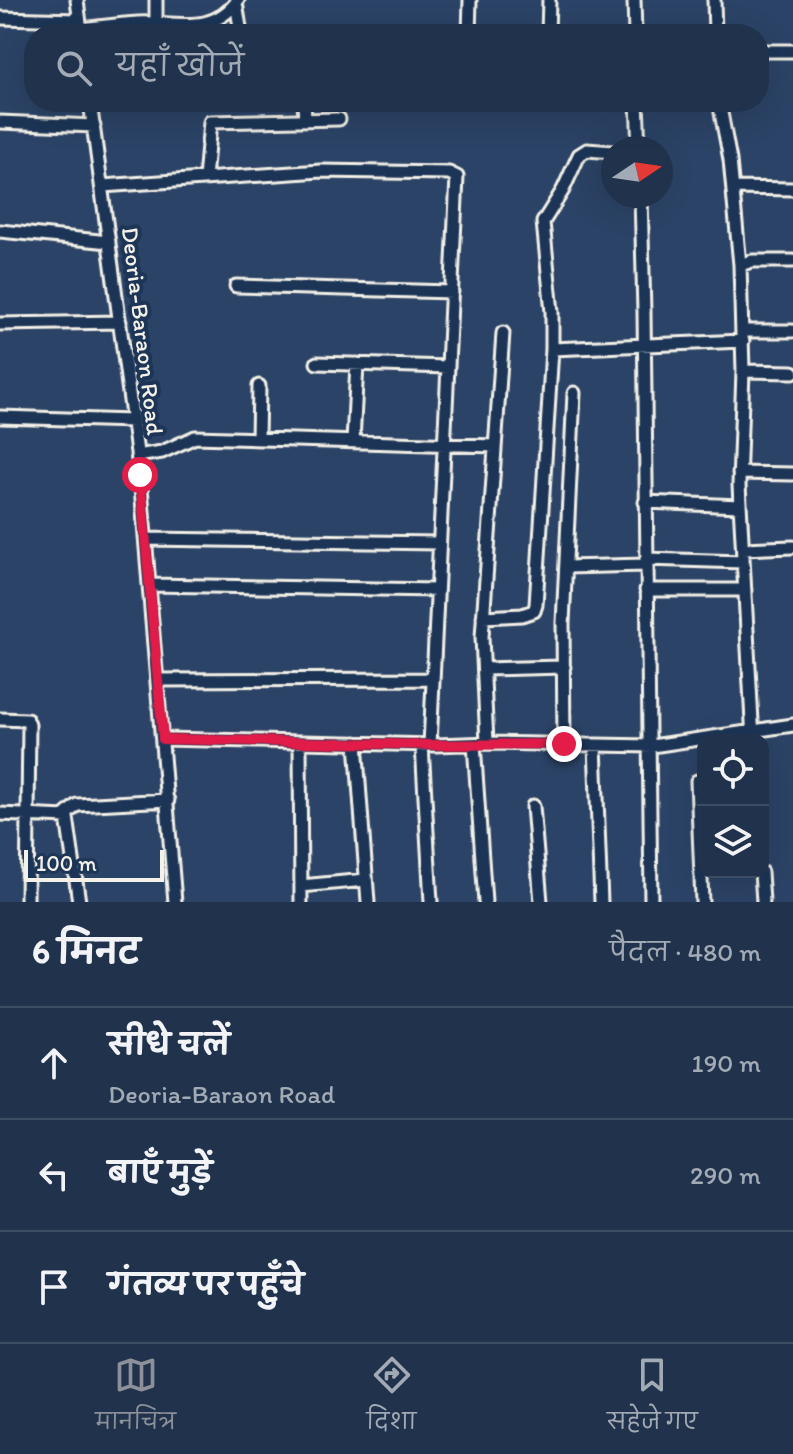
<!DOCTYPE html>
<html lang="hi">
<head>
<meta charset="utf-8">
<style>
  :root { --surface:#20324c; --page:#283a53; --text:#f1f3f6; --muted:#a2aab5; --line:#3d4d64; --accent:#8c9099 }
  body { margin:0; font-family:Itim,"Playpen Sans Deva",sans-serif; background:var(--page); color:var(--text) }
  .controls { position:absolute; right:24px; bottom:24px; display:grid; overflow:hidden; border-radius:16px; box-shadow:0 8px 32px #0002 }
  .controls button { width:72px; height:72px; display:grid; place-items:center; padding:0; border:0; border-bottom:2px solid var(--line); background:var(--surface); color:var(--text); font:40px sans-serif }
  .compass { position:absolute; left:601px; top:136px; width:72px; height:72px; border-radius:50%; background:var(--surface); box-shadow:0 8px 32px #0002; rotate:77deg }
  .scale { position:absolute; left:24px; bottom:20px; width:140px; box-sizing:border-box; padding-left:8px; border:4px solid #f4f1e8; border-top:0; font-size:22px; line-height:28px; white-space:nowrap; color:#f4f1e8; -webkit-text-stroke:6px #1d3557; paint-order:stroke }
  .stop { position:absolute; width:24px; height:24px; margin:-18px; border:6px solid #e11d48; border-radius:50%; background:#fff }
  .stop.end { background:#e11d48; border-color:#fff; box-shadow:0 2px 8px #0008 }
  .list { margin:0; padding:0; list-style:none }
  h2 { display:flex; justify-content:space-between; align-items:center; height:104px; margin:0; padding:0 32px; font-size:34px }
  h2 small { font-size:26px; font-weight:400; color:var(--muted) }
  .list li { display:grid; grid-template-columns:52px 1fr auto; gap:24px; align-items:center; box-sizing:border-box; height:112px; padding:0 32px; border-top:2px solid var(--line) }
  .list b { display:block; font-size:30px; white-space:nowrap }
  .list p { margin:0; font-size:26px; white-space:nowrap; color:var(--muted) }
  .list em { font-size:26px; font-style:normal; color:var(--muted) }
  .icon { flex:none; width:44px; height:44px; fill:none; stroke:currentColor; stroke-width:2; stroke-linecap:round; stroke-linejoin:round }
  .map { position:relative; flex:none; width:793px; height:902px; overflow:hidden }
  .search { position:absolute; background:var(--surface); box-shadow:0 8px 32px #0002; left:24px; right:24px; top:24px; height:88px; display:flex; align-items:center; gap:20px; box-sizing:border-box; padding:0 28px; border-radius:32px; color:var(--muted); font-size:30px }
  .sheet { height:440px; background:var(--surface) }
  nav { display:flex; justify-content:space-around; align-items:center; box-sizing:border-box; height:112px; border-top:2px solid var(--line); background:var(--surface); font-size:22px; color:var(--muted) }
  nav a { display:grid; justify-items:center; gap:4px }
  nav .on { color:var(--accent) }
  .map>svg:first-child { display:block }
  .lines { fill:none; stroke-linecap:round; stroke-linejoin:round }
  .minor-casing { stroke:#f4f1e8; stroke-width:17 }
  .minor { stroke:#1d3557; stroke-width:11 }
  .route { stroke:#e11d48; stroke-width:10 }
  .labels { text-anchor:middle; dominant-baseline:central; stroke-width:8; stroke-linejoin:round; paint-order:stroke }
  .street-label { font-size:24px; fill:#f4f1e8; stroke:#1d3557 }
</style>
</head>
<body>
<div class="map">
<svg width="793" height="902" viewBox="0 0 793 902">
  <rect width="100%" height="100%" fill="#2b4366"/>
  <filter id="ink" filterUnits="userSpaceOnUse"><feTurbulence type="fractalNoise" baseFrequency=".0125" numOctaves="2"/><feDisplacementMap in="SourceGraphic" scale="16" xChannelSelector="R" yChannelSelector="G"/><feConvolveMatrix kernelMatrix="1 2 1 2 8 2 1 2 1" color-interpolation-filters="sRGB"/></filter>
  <g filter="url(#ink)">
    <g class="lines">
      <defs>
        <path id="minor" d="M77 0 80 23
          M634 0 635 34
          M714 0 715 34
          M236 2 241 34
          M0 18 79 20
          M156 23V0
          M81 29C100 27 119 24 138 23 173 21 212 37 238 0
          M469 34 470 0
          M548 34 549 0
          M759 51H793
          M90 102 140 475 175 902
          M304 102 305 120
          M637 102 639 148
          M719 102 730 160 740 265 743 371 739 485 753 740
          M0 122 94 126
          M205 179 210 122 339 119
          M102 186 321 171 449 173 457 177 430 745
          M733 188 793 189
          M641 196 644 312 651 902
          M0 231 109 242
          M740 265 752 261H793
          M236 286 452 292
          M0 324 120 322
          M743 331H793
          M552 349 743 341
          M317 363 448 367
          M743 371 793 372
          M0 417 133 421
          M258 439 259 386
          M353 442 357 364
          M137 456 162 452 195 437 495 446
          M739 473 793 474
          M645 502 740 506
          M146 539 439 543
          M743 549 793 547
          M646 559 743 562
          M566 567 646 565
          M150 585 437 590
          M646 590H745
          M483 617 522 615 534 611 536 605 552 349V312L543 222 563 190 579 155 587 150 613 152
          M484 669 564 667
          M158 680 433 679
          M0 719 27 720 29 725 27 902
          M163 739 436 745 492 743 652 746 793 725
          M300 742 301 902
          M356 743 368 902
          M487 743 482 637 503 333
          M474 744 485 902
          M564 744 563 623 574 393
          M422 745 431 902
          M595 745 601 902
          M697 781 702 902
          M533 806 541 902
          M0 814 67 817 79 902
          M64 816 77 805 168 800
          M761 872 763 902
          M301 886 366 880"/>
      </defs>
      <use href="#minor" class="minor-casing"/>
      <use href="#minor" class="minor"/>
    </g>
  </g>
  <g class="lines" filter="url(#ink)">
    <path class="route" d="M140 475 163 739 430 745 564 744"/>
  </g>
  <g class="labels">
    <g class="street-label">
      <text transform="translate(143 331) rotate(83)">Deoria-Baraon Road</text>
    </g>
  </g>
</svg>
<div class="controls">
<button><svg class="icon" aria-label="locate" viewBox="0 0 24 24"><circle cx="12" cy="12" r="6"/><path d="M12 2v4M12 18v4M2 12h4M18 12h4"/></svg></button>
<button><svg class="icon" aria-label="layers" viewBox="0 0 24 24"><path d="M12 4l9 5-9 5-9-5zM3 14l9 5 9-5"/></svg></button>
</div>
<svg class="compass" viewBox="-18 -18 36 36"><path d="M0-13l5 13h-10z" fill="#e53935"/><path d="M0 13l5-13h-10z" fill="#a2aab5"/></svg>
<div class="scale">100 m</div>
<div class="stop" style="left:140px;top:475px"></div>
<div class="stop end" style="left:564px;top:744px"></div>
<div class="search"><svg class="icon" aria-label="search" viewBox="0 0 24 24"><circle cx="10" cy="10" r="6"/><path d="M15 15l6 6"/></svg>यहाँ खोजें</div>
</div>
<section class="sheet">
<h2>6 मिनट<small>पैदल · 480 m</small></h2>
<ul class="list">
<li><svg class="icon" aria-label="ahead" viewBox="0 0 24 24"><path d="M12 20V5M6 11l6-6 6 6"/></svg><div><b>सीधे चलें</b><p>Deoria-Baraon Road</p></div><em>190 m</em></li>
<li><svg class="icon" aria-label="left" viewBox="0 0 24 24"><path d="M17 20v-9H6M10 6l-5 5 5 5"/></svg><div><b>बाएँ मुड़ें</b></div><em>290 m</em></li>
<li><svg class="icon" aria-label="arrive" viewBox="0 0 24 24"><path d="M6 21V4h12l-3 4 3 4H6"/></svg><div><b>गंतव्य पर पहुँचे</b></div></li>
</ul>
</section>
<nav>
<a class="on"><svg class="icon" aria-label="map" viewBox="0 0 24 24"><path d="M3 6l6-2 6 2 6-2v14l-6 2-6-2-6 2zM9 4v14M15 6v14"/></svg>मानचित्र</a>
<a><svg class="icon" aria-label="directions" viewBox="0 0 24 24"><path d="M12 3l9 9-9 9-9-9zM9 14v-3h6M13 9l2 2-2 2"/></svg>दिशा</a>
<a><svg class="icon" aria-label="saved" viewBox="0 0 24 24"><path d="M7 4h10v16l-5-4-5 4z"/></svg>सहेजे गए</a>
</nav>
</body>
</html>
